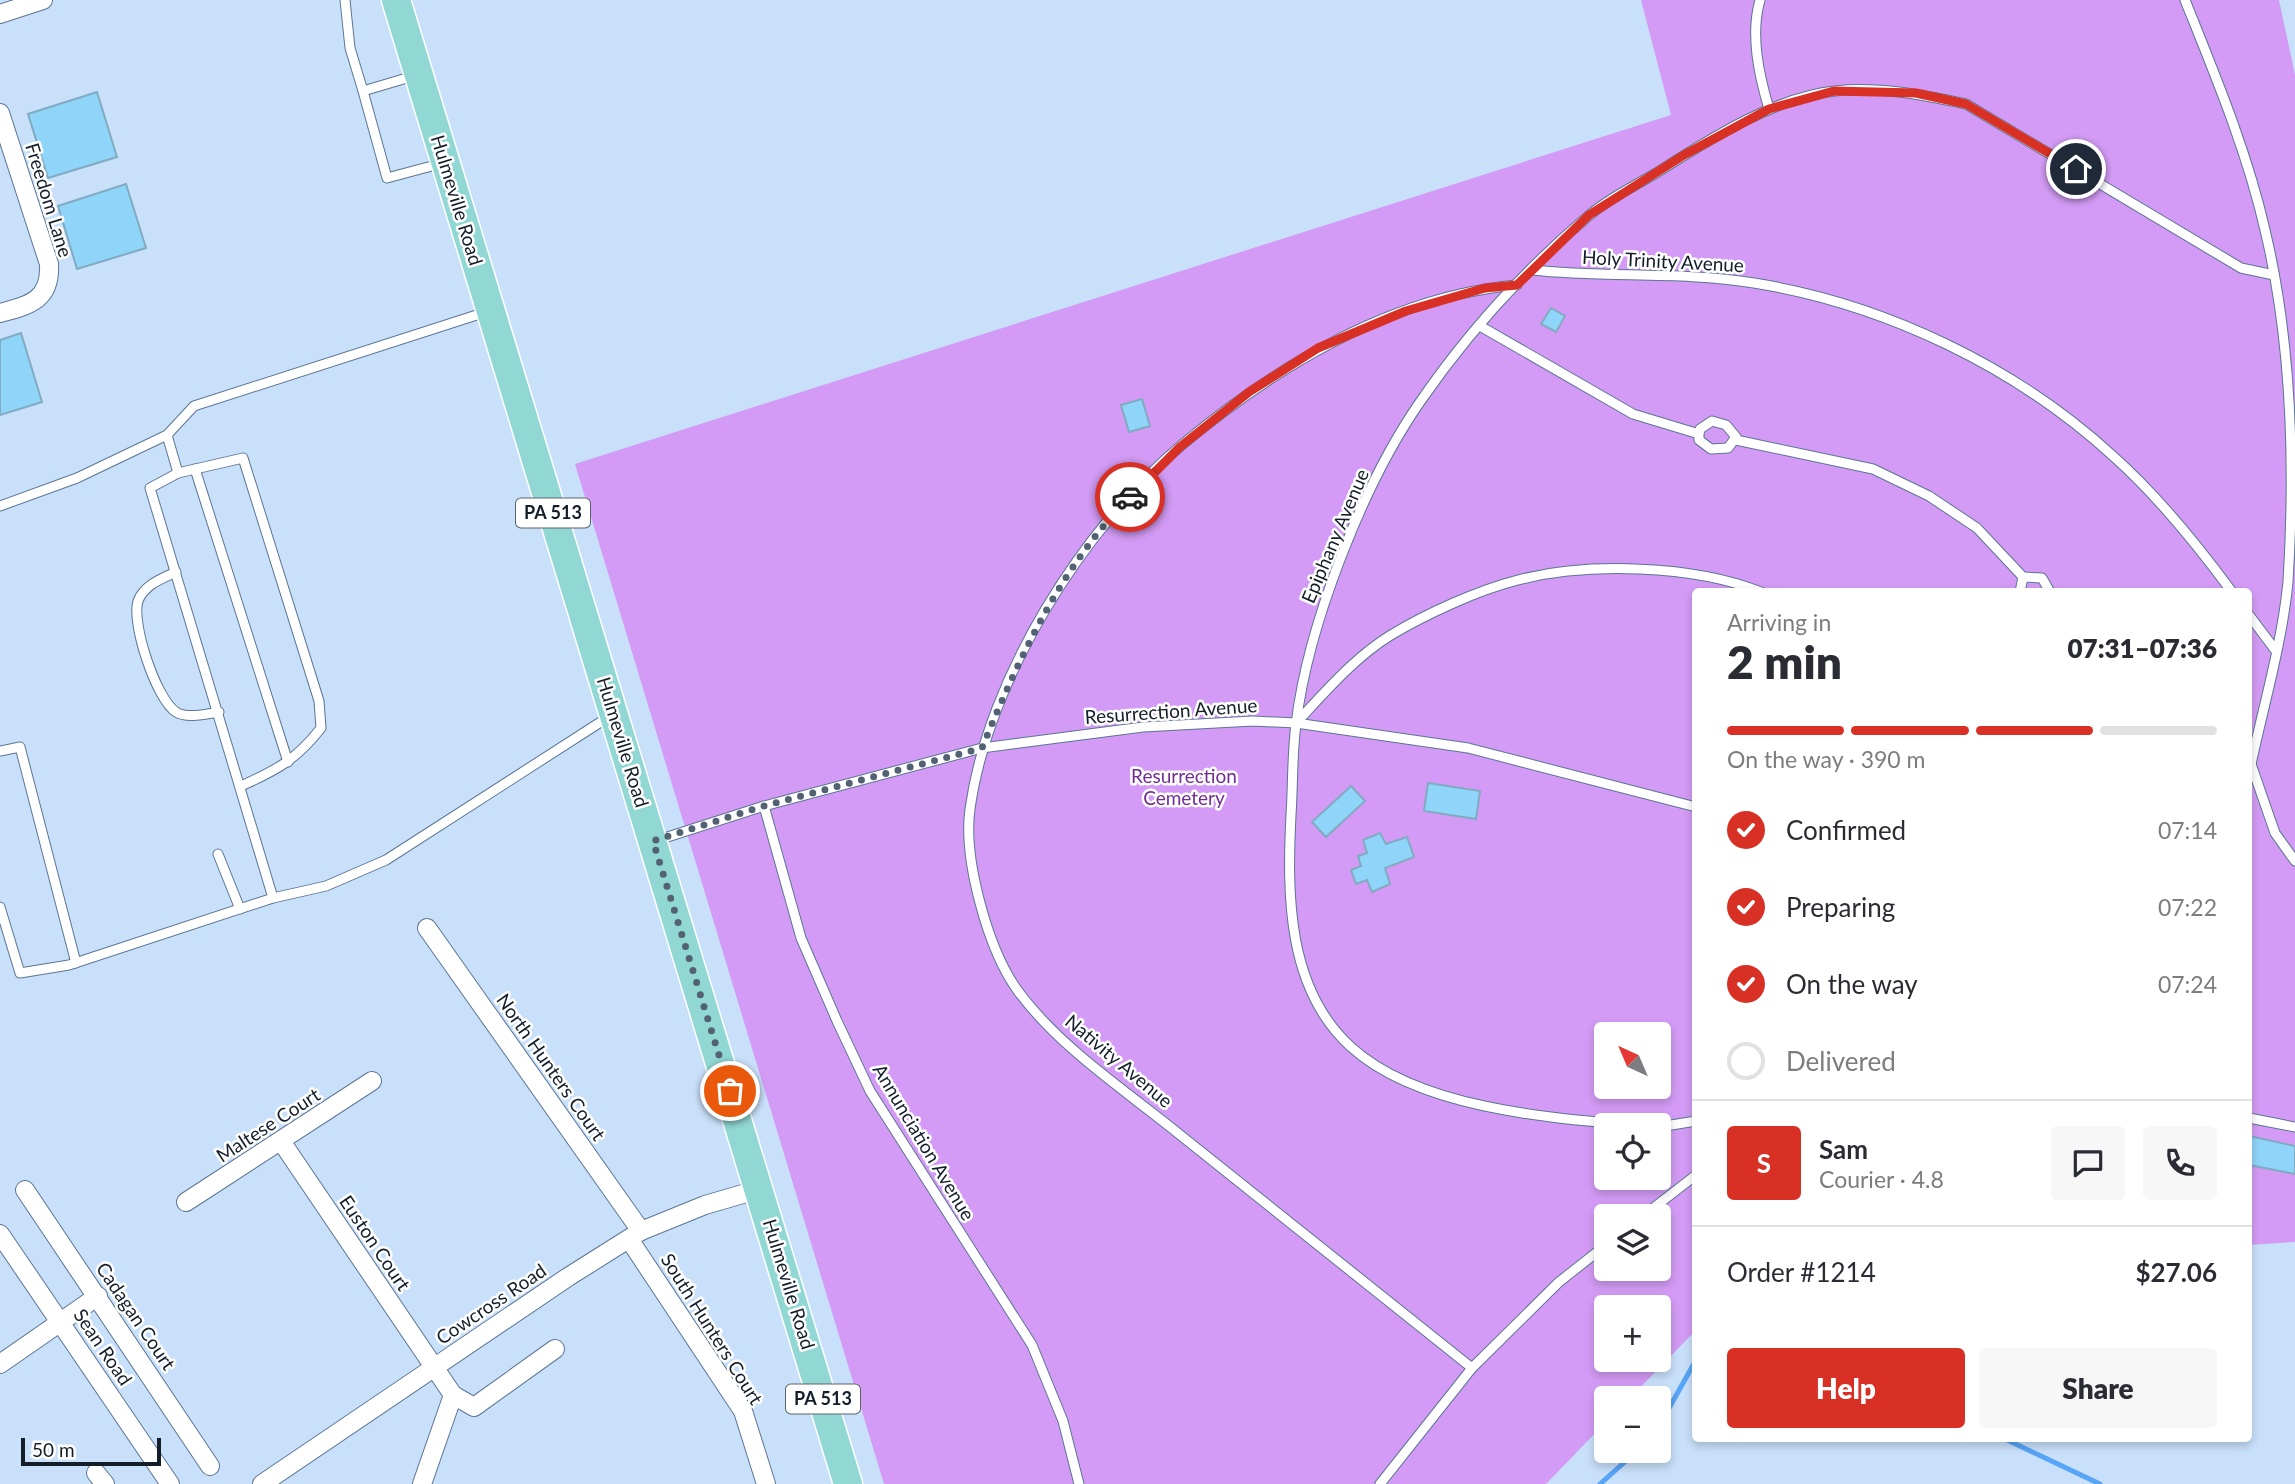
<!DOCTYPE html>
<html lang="en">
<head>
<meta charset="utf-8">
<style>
  :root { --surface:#fff; --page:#f7f7f7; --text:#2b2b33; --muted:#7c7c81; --line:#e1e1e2; --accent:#d93025 }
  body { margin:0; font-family:Lato,sans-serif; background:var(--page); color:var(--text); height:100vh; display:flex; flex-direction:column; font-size:26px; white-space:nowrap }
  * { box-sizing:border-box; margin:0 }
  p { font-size:23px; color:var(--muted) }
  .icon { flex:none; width:38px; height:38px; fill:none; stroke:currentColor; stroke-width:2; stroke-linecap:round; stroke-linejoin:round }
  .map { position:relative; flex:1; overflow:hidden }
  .panel { position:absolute; left:1692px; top:588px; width:560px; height:854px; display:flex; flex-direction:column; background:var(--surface); border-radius:7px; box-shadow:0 4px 10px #0003 }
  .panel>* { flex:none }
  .needle { width:46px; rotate:316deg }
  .tools { position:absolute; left:1594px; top:1022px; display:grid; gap:14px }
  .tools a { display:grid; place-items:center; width:77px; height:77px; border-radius:7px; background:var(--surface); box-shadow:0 4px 10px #0003; font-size:35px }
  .scale { position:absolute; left:21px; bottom:18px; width:140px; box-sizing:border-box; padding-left:7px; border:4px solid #141e2a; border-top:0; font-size:19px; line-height:24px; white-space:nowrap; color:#141e2a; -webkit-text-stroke:5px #fff; paint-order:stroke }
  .pin { position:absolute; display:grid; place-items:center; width:60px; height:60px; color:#fff; margin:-30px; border:4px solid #fff; border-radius:50%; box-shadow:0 2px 7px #0007 }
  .courier { position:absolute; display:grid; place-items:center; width:70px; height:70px; margin:-35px; border:5px solid #d93025; border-radius:50%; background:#fff; color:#222; box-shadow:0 2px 9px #0007 }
  .overview em { font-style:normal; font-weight:800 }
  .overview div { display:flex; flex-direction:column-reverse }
  .overview { display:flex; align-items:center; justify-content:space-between; height:119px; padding:0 35px }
  h1 { font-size:46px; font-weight:800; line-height:52px }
  .bar { display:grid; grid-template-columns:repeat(4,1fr); gap:10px 7px; align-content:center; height:84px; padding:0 35px }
  .bar i { height:9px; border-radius:5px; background:var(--line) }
  .bar .active { background:var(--accent) }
  .bar p { grid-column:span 4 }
  .line { display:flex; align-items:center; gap:18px; padding:0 35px; border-top:2px solid var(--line) }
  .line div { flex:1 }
  .round { display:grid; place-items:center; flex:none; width:74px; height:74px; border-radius:7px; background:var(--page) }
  ol { padding:0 35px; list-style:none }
  li { display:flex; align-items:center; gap:21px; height:77px }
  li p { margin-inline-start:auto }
  li .icon { padding:7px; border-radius:50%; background:var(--accent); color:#fff; stroke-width:4 }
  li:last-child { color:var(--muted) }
  li i { width:38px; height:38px; border:4px solid var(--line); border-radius:50% }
  .primary-button { display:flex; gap:14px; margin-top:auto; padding:14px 35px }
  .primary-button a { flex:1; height:80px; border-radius:7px; background:var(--accent); color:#fff; font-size:28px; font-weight:800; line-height:80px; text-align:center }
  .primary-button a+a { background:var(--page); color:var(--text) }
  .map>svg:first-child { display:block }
  .green { fill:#d39bf5; fill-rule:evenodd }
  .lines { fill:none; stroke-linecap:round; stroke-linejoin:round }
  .stream { stroke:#58a4f7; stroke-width:5 }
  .building { fill:#8fd4f9; stroke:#81abc1; stroke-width:2 }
  .service-casing { stroke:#5b7593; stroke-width:11 }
  .minor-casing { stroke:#5b7593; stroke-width:20 }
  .primary-casing { stroke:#fff; stroke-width:31 }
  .service { stroke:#fff; stroke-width:9 }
  .minor { stroke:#fff; stroke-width:18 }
  .primary { stroke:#91d7d4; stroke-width:28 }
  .done { stroke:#536273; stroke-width:7; stroke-dasharray:0 12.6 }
  .route { stroke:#d93025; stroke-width:9 }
  .labels { text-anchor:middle; stroke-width:5; stroke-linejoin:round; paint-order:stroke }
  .shield { fill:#fff; stroke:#5a626a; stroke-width:2 }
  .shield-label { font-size:18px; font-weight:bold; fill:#141e2a }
  .street-label { font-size:19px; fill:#141e2a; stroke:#fff }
  .park-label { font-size:19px; fill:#732b97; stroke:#fff }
</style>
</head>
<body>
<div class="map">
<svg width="2295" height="1484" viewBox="0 0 2295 1484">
  <rect width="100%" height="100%" fill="#c9e0fb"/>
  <!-- green -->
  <path class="green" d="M1641,0H2279L2295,75V1242L2249,1245V592H1696V1330L1630,1398H1606V1422L1546,1484H884L575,464L1671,115ZM1606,1034H1659V1087H1606ZM1606,1125H1659V1178H1606ZM1606,1216H1659V1269H1606ZM1606,1307H1659V1360H1606Z"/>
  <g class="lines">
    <!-- stream -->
    <g class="stream">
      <path d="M1659,1426L1696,1360"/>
      <path d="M2003,1438L2100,1484"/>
      <path d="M1600,1484L1637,1451"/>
    </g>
  </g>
  <!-- building -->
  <g class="building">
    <path d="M97,92L117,157L48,178L28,114Z"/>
    <path d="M126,184L146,248L77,269L58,206Z"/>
    <path d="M1551,308L1565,316L1556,332L1541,324Z"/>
    <path d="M21,333L42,402L0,415V340Z"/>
    <path d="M1142,399L1150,426L1129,432L1121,405Z"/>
    <path d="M1428,783L1480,791L1476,819L1424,811Z"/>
    <path d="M1351,786L1365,801L1326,837L1312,822Z"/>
    <path d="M1380,833L1386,844L1407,837L1414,857L1385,868L1390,884L1372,892L1367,880L1356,884L1351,870L1361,866L1358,856L1367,853L1363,840Z"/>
    <path d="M2249,1136L2295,1146V1174L2249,1165Z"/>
  </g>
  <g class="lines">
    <defs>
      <g id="service">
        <path d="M345,0L350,48L363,91"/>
        <path d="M1760,0C1750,35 1759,75 1769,109"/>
        <path d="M2185,0C2215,75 2247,151 2265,230C2292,343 2295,467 2288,582C2282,643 2264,704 2251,764"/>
        <path d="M417,75L363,91L387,178L443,163"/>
        <path d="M1532,270C1606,278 1681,271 1754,283C1885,304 2016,367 2113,456C2158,496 2196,543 2232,592"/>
        <path d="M1480,326L1633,414L1699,434V440L1711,449L1728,448L1736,437L1726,425L1712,421L1700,429L1699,434"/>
        <path d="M1736,440L1873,469L1929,496L1977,528L2023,577"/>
        <path d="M195,469L288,762"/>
        <path d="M178,473L243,458L319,701L321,728C297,759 277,770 241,786"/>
        <path d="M0,506L77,478L167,435L194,406L486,312"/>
        <path d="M176,572C161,579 144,585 138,601C131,623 156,699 176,712C187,719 206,714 219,712"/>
        <path d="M2023,577L2042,578L2050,592"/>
        <path d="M2020,592L2023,577"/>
        <path d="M2249,615L2276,651"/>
        <path d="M1297,722C1325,692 1355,657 1391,635C1426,614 1478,590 1518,580C1587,562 1694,565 1761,592"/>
        <path d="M0,751L20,747L76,963"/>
        <path d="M2251,764L2275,833L2295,861"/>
        <path d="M764,806L801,938L837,1021L870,1091L1032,1345L1063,1421L1079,1484"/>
        <path d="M655,841L764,806L982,748L1143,727L1253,721L1296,723L1468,748L1696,807"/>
        <path d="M218,854L240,909"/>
        <path d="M273,898L326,886L386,860L610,716"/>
        <path d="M0,907L20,973L69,965L273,898L150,488L178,473L167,435"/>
        <path d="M2249,1118L2295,1127"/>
        <path d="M1634,1125C1548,1118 1418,1108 1351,1047C1287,989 1287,895 1291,815C1293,785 1292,754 1296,724C1308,625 1363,484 1420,402C1466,335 1524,271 1586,218C1606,200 1633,187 1656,173C1707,141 1774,97 1835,91C1878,86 1924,95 1966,104L2241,268L2274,275"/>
        <path d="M1659,1127L1696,1121"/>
        <path d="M1643,1216L1696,1175"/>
        <path d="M1472,1368C1375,1290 1277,1212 1179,1134C1125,1090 1060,1048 1018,991C988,950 963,859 970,809C988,679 1083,527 1183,444C1278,365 1392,296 1517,285"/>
        <path d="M1380,1484L1472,1368L1559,1282L1606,1245"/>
      </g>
      <g id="minor">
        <path d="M0,14L43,0"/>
        <path d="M0,113L49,264C51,300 30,305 0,313"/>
        <path d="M427,928L641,1231"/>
        <path d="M281,1141L453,1395L422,1484"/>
        <path d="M25,1190L210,1466"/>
        <path d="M186,1202L372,1081"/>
        <path d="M0,1234L170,1484"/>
        <path d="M629,1239L743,1411L766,1484"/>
        <path d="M0,1364L98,1296"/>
        <path d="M453,1395L474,1407L555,1349"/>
        <path d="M96,1473L105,1484"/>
        <path d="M262,1484L568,1277L641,1231L705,1205L760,1189"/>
      </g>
      <path id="primary" d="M396,0L848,1484"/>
    </defs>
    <!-- service casing -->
    <use href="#service" class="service-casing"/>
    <!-- minor casing -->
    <use href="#minor" class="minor-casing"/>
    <!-- primary casing -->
    <use href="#primary" class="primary-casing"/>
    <!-- service -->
    <use href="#service" class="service"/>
    <!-- minor -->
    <use href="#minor" class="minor"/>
    <!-- primary -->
    <use href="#primary" class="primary"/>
  </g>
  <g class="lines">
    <!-- done -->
    <path class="done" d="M730,1091L653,841L764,806L982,748C1019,658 1061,566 1130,497"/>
    <!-- route -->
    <path class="route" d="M1130,497L1180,447L1249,392L1318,348L1406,311L1485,288L1517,285L1589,215L1684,155L1769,109L1834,91L1916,93L1966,104L2076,169"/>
  </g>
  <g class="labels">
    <!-- shield labels -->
    <g class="shield">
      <rect x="516" y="498.5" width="74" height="29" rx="5"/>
      <rect x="786" y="1384.5" width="74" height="29" rx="5"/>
    </g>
    <g class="shield-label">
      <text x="553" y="519">PA 513</text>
      <text x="823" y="1405">PA 513</text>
    </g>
    <!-- street labels -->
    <g class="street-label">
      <text transform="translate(49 200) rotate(73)" y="7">Freedom Lane</text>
      <text transform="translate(457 200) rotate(73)" y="7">Hulmeville Road</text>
      <text transform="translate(1663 261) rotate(3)" y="7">Holy Trinity Avenue</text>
      <text transform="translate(1335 536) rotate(-67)" y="7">Epiphany Avenue</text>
      <text transform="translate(1171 711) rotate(-4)" y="7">Resurrection Avenue</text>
      <text transform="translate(623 742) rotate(73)" y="7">Hulmeville Road</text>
      <text transform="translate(1119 1061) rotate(40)" y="7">Nativity Avenue</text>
      <text transform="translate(551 1067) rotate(55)" y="7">North Hunters Court</text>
      <text transform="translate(268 1125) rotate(-33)" y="7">Maltese Court</text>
      <text transform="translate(924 1142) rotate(59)" y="7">Annunciation Avenue</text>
      <text transform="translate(375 1243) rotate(56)" y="7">Euston Court</text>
      <text transform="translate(789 1284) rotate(73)" y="7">Hulmeville Road</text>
      <text transform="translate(491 1304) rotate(-34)" y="7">Cowcross Road</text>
      <text transform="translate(136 1316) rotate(56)" y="7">Cadagan Court</text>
      <text transform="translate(712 1329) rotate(58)" y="7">South Hunters Court</text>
      <text transform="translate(103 1347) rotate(56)" y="7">Sean Road</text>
    </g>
    <!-- park labels -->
    <g class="park-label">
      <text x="1184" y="783">Resurrection<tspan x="1184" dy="22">Cemetery</tspan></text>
    </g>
  </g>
</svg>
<div class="tools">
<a><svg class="needle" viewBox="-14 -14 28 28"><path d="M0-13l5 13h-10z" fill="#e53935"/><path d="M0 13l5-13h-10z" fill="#7c7c81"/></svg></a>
<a><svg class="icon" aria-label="locate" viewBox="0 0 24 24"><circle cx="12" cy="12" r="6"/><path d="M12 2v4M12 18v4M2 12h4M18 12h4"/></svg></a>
<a><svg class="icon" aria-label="layers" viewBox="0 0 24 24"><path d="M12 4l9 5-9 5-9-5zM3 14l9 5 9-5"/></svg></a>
<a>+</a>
<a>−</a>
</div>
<div class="scale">50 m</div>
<div class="pin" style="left:730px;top:1091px;background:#ea580c"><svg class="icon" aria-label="bag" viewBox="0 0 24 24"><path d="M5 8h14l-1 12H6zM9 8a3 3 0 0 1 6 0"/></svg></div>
<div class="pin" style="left:2076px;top:169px;background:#1f2937"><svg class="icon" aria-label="home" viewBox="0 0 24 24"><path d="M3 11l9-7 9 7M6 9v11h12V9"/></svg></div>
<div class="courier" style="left:1130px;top:497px"><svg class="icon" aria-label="car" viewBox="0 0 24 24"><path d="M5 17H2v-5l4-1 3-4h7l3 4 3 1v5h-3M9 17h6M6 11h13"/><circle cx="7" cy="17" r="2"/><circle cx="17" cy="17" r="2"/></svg></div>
<section class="panel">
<div class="overview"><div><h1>2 min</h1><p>Arriving in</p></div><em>07:31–07:36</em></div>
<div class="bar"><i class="active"></i><i class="active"></i><i class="active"></i><i></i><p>On the way · 390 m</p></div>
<ol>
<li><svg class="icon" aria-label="check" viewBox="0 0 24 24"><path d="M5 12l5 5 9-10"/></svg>Confirmed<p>07:14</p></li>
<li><svg class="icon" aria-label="check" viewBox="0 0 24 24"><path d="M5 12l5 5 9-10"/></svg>Preparing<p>07:22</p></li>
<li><svg class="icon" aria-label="check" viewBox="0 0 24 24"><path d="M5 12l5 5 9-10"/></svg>On the way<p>07:24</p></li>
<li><i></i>Delivered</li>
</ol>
<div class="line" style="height:126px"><b class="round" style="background:var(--accent);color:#fff">S</b><div><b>Sam</b><p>Courier · 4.8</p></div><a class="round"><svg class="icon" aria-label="chat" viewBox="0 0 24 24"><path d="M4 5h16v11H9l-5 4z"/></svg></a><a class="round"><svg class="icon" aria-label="phone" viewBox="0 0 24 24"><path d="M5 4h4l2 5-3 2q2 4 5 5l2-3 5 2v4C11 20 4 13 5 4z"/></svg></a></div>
<div class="line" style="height:91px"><div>Order #1214</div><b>$27.06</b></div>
<div class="primary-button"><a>Help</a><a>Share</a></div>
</section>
</div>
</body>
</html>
